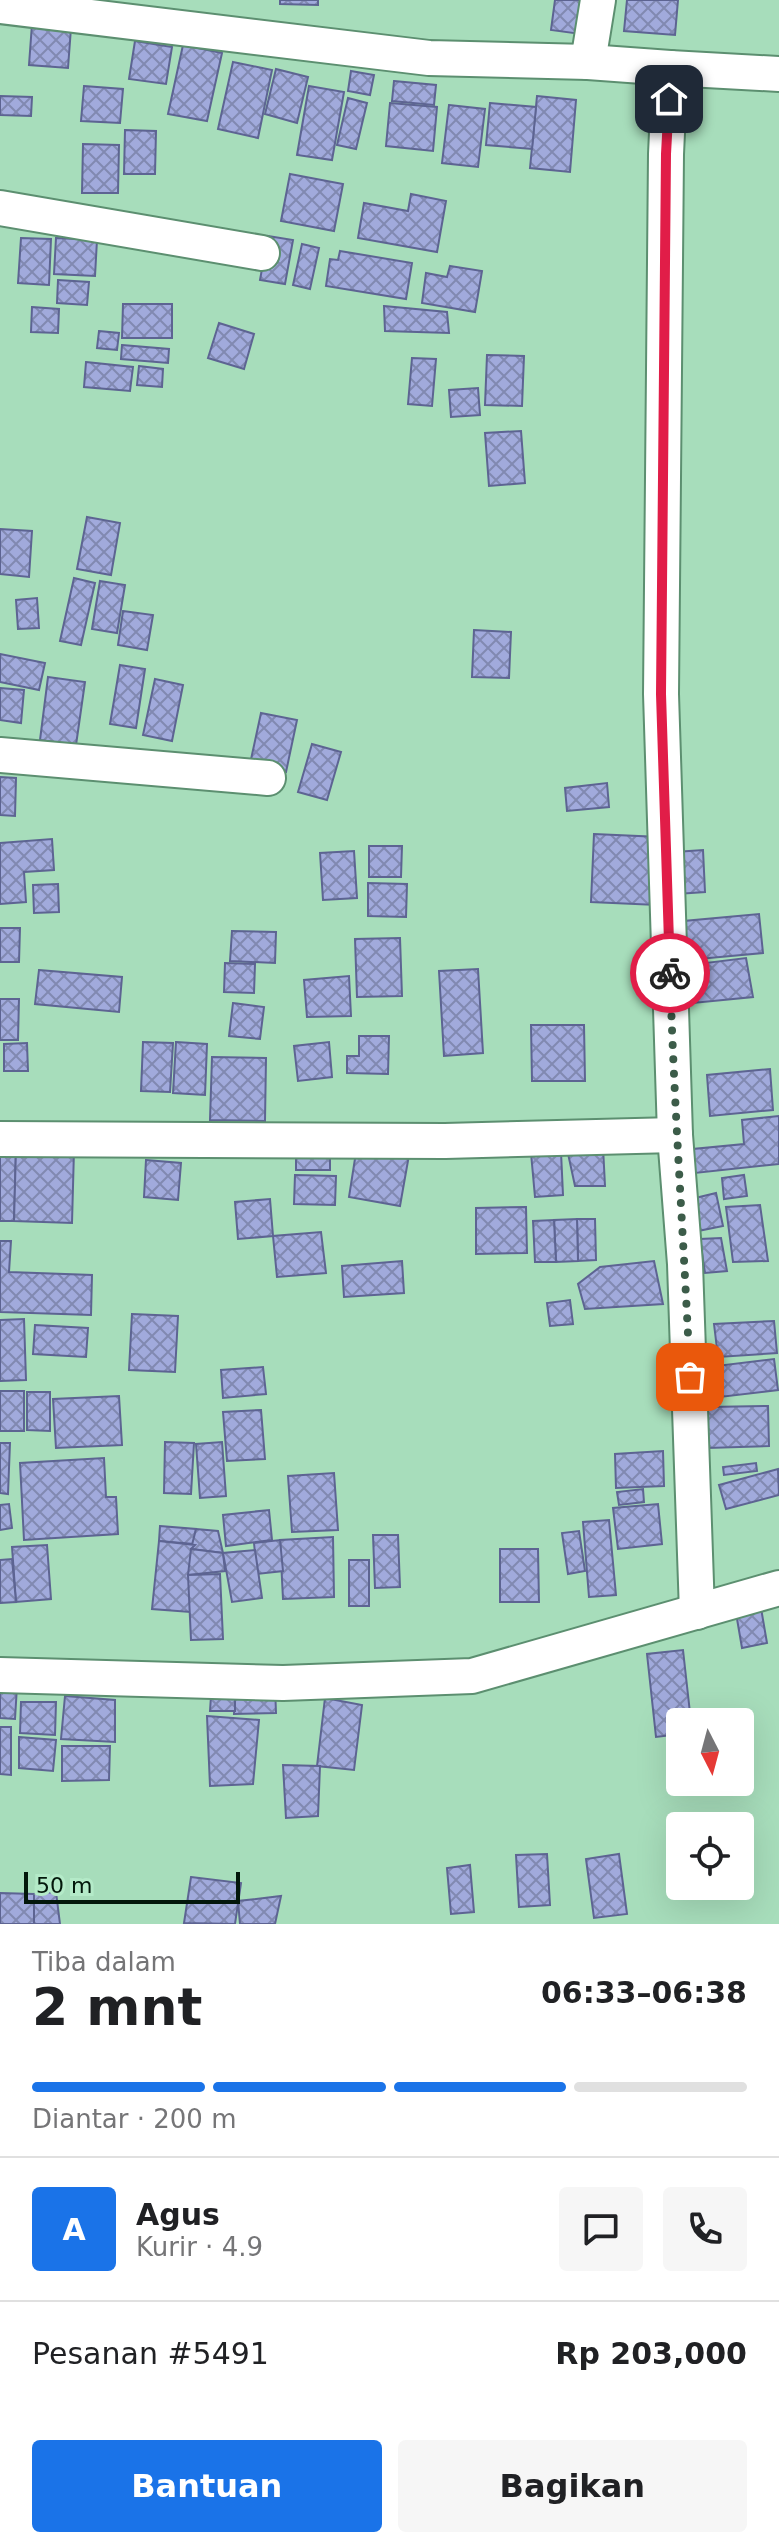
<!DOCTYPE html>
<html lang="id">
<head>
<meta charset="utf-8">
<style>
  :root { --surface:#fff; --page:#f6f6f6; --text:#202124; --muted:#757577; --line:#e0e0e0; --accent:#1a73e8 }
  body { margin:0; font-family:"DejaVu Sans",sans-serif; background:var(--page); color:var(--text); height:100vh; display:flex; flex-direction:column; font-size:30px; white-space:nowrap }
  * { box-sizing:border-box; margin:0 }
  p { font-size:26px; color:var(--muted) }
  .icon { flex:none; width:44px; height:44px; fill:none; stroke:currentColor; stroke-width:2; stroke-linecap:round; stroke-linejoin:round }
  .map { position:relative; height:1924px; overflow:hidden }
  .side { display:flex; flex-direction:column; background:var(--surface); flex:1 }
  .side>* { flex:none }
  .needle { width:52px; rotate:174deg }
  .tools { position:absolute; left:666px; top:1708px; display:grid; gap:16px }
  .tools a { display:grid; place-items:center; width:88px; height:88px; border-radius:8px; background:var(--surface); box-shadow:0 8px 32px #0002; font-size:40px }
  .scale { position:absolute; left:24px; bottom:20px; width:216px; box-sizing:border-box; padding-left:8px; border:4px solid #03170b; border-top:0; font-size:22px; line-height:28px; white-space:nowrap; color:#03170b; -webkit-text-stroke:6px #b4eac8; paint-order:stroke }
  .pin { position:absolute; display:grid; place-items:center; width:68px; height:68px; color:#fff; margin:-34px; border-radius:16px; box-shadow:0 4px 12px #0006 }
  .courier { position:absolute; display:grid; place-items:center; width:80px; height:80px; margin:-40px; border:6px solid #e11d48; border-radius:50%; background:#fff; color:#222; box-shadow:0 2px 10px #0007 }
  .headline em { font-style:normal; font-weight:600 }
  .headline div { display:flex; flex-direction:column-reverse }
  .headline { display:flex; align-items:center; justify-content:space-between; height:136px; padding:0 32px }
  h1 { font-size:52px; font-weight:600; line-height:60px }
  .bar { display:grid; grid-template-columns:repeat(4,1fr); gap:12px 8px; align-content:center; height:96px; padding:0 32px }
  .bar i { height:10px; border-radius:6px; background:var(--line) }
  .bar .current { background:var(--accent) }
  .bar p { grid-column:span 4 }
  .line { display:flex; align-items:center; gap:20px; padding:0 32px; border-top:2px solid var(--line) }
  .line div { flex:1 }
  .round { display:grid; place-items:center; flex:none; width:84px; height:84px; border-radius:8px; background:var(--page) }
  .button { display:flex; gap:16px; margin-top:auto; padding:16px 32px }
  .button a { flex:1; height:92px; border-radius:8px; background:var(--accent); color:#fff; font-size:32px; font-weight:600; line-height:92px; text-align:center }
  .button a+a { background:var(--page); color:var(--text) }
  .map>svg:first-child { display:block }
  .building { fill:url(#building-cross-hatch); stroke:#5d6492; stroke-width:2 }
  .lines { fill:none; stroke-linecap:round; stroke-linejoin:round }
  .minor-casing { stroke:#5c8f70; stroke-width:38 }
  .minor { stroke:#fff; stroke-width:34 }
  .done { stroke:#3c5c49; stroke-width:8; stroke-dasharray:0 14.4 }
  .route { stroke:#e11d48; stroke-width:10 }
</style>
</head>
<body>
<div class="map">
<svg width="779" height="1924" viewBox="0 0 779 1924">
  <defs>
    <pattern id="building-cross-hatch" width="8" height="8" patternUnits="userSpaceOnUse" patternTransform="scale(2)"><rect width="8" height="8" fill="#a1aadc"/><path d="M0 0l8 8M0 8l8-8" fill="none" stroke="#8189b1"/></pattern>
  </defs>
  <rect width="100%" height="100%" fill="#a7ddbb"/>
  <!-- building -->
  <g class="building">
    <path d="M280,0H318V5L280,4Z"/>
    <path d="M555,0H593L588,35L551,30Z"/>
    <path d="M627,0H678L675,35L624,31Z"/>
    <path d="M32,24L71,28L68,68L29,65Z"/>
    <path d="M135,41L172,47L166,84L129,79Z"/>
    <path d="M183,45L222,53L207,121L168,114Z"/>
    <path d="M233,62L272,70L258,138L218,129Z"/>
    <path d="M276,69L308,77L297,123L265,114Z"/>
    <path d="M351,71L374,75L370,95L348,91Z"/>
    <path d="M394,81L436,85L434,105L392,101Z"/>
    <path d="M84,86L123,89L120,123L81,121Z"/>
    <path d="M309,86L344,92L332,160L297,155Z"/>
    <path d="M0,96L32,97L31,116L0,115Z"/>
    <path d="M537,96L576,100L570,172L530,168Z"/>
    <path d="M348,98L367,103L356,149L337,145Z"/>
    <path d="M390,103L437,107L433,151L386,146Z"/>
    <path d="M490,103L536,107L532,149L486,145Z"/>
    <path d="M449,105L485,109L478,167L442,163Z"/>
    <path d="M125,130L156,131L155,174H124Z"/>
    <path d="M83,144L119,145L118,193H82Z"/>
    <path d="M290,174L343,184L334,231L281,221Z"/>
    <path d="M411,194L446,201L437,252L358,238L364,203L408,211Z"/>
    <path d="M268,236L293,240L285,284L260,280Z"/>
    <path d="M21,238L51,239L49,285L18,283Z"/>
    <path d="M56,238L97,240L95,276L54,274Z"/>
    <path d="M302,244L319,248L310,289L293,285Z"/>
    <path d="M340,251L412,263L406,299L326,286L330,259L338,260Z"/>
    <path d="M450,266L482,271L475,312L422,303L426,273L447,277Z"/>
    <path d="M58,280L89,282L87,305L57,303Z"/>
    <path d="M123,304H172V338H122Z"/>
    <path d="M384,306L447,312L449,333L385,331Z"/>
    <path d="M32,307L59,309L58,333L31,332Z"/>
    <path d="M219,323L254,334L244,369L208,358Z"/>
    <path d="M99,331L119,333L117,350L97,348Z"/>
    <path d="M122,345L169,349L168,363L121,359Z"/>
    <path d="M487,355L524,356L522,406L485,405Z"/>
    <path d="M412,358L436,359L432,406L408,404Z"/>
    <path d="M86,362L133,367L130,391L84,387Z"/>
    <path d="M139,366L163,369L162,387L137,385Z"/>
    <path d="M478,388L480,415L451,417L449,390Z"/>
    <path d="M521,431L525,483L489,486L485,433Z"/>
    <path d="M87,517L120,523L111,575L77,569Z"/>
    <path d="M0,529L32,531L29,577L0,574Z"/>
    <path d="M74,578L95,583L81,645L60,641Z"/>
    <path d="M100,581L125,585L117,633L92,629Z"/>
    <path d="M37,598L39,628L18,629L16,600Z"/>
    <path d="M123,611L153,615L147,650L118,645Z"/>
    <path d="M474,630L511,632L509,678L472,677Z"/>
    <path d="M0,654L45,663L39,690L0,682Z"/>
    <path d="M120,665L145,669L136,728L110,724Z"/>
    <path d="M48,677L85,682L76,745L40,740Z"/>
    <path d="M155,679L183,685L172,741L143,735Z"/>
    <path d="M0,688L24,690L21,723L0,720Z"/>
    <path d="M261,713L297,720L286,772L250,764Z"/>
    <path d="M312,744L341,752L327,800L298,792Z"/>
    <path d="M0,777L16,778L15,816L0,815Z"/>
    <path d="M607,783L609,807L567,811L565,788Z"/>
    <path d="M594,834L660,837L657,905L591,902Z"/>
    <path d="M52,839L54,870L24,872L26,902L0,904V843Z"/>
    <path d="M369,846H402L401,877H369Z"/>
    <path d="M703,850L705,892L677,894L675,852Z"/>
    <path d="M354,851L357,898L323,900L320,853Z"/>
    <path d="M368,883L407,884L406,917L368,916Z"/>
    <path d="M58,884L59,912L34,913L33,885Z"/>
    <path d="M759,914L763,953L688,960L684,921Z"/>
    <path d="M0,928H20L19,962H0Z"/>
    <path d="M232,931L276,932L275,963L230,961Z"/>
    <path d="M400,938L402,996L357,997L355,939Z"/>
    <path d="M746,958L753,997L693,1003L689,965Z"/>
    <path d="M225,963L255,964L254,993L224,992Z"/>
    <path d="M478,969L483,1053L444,1056L439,971Z"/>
    <path d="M39,970L122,977L119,1012L35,1004Z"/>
    <path d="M349,976L351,1016L307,1017L304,980Z"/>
    <path d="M0,999H19L18,1040H0Z"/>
    <path d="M233,1003L264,1007L260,1039L229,1036Z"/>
    <path d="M531,1025H584L585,1081H532Z"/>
    <path d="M359,1036H389L388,1074L347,1073V1056H359Z"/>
    <path d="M143,1042L173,1043L170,1092L141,1091Z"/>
    <path d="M176,1042L207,1044L205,1095L173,1093Z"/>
    <path d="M329,1042L332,1077L298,1081L294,1046Z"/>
    <path d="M27,1043L28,1071H4V1044Z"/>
    <path d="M212,1057L266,1058L265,1121L210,1120Z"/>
    <path d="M770,1069L773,1110L710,1116L707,1075Z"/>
    <path d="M779,1116V1164L695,1173L693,1149L744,1144L742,1120Z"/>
    <path d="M357,1146L409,1155L400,1206L349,1197Z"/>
    <path d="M603,1147L605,1186H575L567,1149Z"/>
    <path d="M0,1148L16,1149L14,1221H0Z"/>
    <path d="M16,1149L74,1150L72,1223L14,1221Z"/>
    <path d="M561,1152L563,1195L535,1197L531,1153Z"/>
    <path d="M296,1153L330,1154V1170H296Z"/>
    <path d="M146,1160L181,1163L178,1200L144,1197Z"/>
    <path d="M295,1175L336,1176L335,1205L294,1204Z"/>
    <path d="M744,1175L747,1196L724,1199L722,1178Z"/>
    <path d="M716,1193L723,1226L698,1231L691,1199Z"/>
    <path d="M270,1199L273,1236L238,1239L235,1202Z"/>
    <path d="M760,1205L768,1261L733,1262L726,1207Z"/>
    <path d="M526,1207L527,1253L476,1254V1208Z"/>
    <path d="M577,1219H595L596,1260L578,1261Z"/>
    <path d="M577,1219L578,1261L556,1262L554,1220Z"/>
    <path d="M554,1220L556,1262H535L533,1221Z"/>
    <path d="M321,1232L326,1273L277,1277L273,1236Z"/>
    <path d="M721,1238L727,1271L705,1273L700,1239Z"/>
    <path d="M0,1241H11L9,1272L92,1275L91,1315L0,1312Z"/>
    <path d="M402,1261L404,1293L344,1297L342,1266Z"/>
    <path d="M654,1261L663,1304L585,1309L578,1284L600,1267Z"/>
    <path d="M570,1300L573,1324L550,1326L547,1303Z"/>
    <path d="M132,1314L178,1316L175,1372L129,1370Z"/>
    <path d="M24,1319L26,1380L0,1381V1320Z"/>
    <path d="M774,1321L777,1353L718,1357L714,1324Z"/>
    <path d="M35,1325L88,1328L86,1357L33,1354Z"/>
    <path d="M774,1359L778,1390L720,1397L716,1366Z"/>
    <path d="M263,1367L266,1394L223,1398L221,1370Z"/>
    <rect x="0" y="1391" width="24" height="40"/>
    <path d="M27,1392H50V1431L27,1430Z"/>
    <path d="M119,1396L122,1445L56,1448L53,1399Z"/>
    <path d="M768,1406L769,1446L708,1448V1407Z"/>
    <path d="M261,1410L265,1459L227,1461L223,1412Z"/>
    <path d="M165,1442L194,1443L191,1494L164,1493Z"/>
    <path d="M222,1442L226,1496L200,1498L196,1444Z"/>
    <path d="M0,1443H10L8,1494L0,1493Z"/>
    <path d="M663,1451L664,1486L616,1488L615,1454Z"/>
    <path d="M104,1458L106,1497H116L118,1534L24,1540L20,1463Z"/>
    <path d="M756,1463L757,1471L724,1475L723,1467Z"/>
    <path d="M778,1469L779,1495L726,1509L719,1485Z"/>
    <path d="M334,1473L338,1530L292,1532L288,1476Z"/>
    <path d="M643,1489L644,1502L619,1505L617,1492Z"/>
    <path d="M9,1504L12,1528L0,1530V1505Z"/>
    <path d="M658,1504L662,1544L618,1549L613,1508Z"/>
    <path d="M269,1510L272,1540L226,1546L223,1515Z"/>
    <path d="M609,1520L616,1595L589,1597L583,1522Z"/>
    <path d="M160,1526L196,1529L194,1544L159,1541Z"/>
    <path d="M196,1529L218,1531L223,1553L191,1549Z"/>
    <path d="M579,1531L585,1571L568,1574L562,1533Z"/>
    <path d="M373,1535H398L400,1587L375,1588Z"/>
    <path d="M333,1537L334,1597L283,1599L280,1540Z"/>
    <path d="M280,1540L283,1571L257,1574L254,1543Z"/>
    <path d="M159,1541L195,1545L191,1549L190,1612L152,1609Z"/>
    <path d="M47,1545L51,1599L16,1602L12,1547Z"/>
    <path d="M191,1549L223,1553L225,1571L188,1575Z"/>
    <path d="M500,1549H538L539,1602H500Z"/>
    <path d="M255,1550L262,1598L232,1602L223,1553Z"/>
    <path d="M12,1559L16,1602L0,1603V1560Z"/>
    <rect x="349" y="1560" width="20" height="46"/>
    <path d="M220,1574L223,1639L191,1640L188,1575Z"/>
    <path d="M761,1608L767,1643L742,1648L736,1613Z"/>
    <path d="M683,1650L691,1722H680V1734L656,1737L647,1654Z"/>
    <path d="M0,1685L17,1686L15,1719L0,1718Z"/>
    <path d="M275,1686L276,1713L234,1714L235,1697Z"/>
    <path d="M65,1696L115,1700V1742L61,1739Z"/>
    <path d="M211,1696L235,1697V1711H210Z"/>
    <path d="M325,1698L362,1705L354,1770L317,1766Z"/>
    <path d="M21,1702H56L55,1735L20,1733Z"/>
    <path d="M207,1716L259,1720L253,1784L210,1786Z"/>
    <path d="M0,1727H11V1775L0,1774Z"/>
    <path d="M19,1737L56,1740L53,1771L19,1768Z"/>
    <path d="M62,1746H110L109,1780L62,1781Z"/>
    <path d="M283,1765L320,1766L318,1816L286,1818Z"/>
    <path d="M547,1854L550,1905L519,1907L516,1855Z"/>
    <path d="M619,1854L627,1914L594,1918L586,1859Z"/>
    <path d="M470,1865L474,1912L451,1914L447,1868Z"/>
    <path d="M191,1877L241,1883L235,1924L184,1923Z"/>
    <path d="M56,1892L60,1924H34V1894Z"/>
    <path d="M0,1893L34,1894V1924H0Z"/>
    <path d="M281,1896L275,1924H240L238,1901Z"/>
  </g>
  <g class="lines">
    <defs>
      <g id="minor">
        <path d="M0,6L429,58L588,62L598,0"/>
        <path d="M588,62L670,68L666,154L661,694L675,1135L685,1264L697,1612"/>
        <path d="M670,68L779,74"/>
        <path d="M0,208L262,253"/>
        <path d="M0,755L268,778"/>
        <path d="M0,1139L445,1141L675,1135"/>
        <path d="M0,1675L283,1683L472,1676L779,1588"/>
      </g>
    </defs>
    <!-- minor casing -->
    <use href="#minor" class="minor-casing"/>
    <!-- minor -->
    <use href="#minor" class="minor"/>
  </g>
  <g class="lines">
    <!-- done -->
    <path class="done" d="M670,973C674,1107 684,1242 690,1377"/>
    <!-- route -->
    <path class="route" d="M669,99L666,154L661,694L670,973"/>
  </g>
</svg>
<div class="tools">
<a><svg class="needle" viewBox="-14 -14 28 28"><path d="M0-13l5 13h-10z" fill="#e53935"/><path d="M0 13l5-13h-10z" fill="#757577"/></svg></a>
<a><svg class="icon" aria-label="locate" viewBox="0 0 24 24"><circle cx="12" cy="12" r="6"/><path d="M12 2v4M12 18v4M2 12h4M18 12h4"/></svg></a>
</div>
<div class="scale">50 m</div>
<div class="pin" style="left:690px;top:1377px;background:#ea580c"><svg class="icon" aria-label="bag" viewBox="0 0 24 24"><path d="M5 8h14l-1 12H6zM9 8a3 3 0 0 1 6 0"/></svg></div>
<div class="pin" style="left:669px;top:99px;background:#1f2937"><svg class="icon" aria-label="home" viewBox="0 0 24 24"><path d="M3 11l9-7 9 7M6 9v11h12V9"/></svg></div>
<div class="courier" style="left:670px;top:973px"><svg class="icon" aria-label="bike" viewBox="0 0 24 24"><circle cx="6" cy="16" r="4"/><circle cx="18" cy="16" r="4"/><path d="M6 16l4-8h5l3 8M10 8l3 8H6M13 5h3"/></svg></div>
</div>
<section class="side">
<div class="headline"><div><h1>2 mnt</h1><p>Tiba dalam</p></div><em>06:33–06:38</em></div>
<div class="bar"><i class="current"></i><i class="current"></i><i class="current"></i><i></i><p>Diantar · 200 m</p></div>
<div class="line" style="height:144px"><b class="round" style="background:var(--accent);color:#fff">A</b><div><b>Agus</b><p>Kurir · 4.9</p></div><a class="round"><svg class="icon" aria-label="chat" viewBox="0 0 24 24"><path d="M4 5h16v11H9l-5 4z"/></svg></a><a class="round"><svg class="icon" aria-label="phone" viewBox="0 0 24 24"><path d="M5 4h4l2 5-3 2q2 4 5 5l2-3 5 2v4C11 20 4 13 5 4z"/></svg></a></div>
<div class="line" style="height:104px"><div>Pesanan #5491</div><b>Rp 203,000</b></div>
<div class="button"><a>Bantuan</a><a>Bagikan</a></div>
</section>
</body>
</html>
